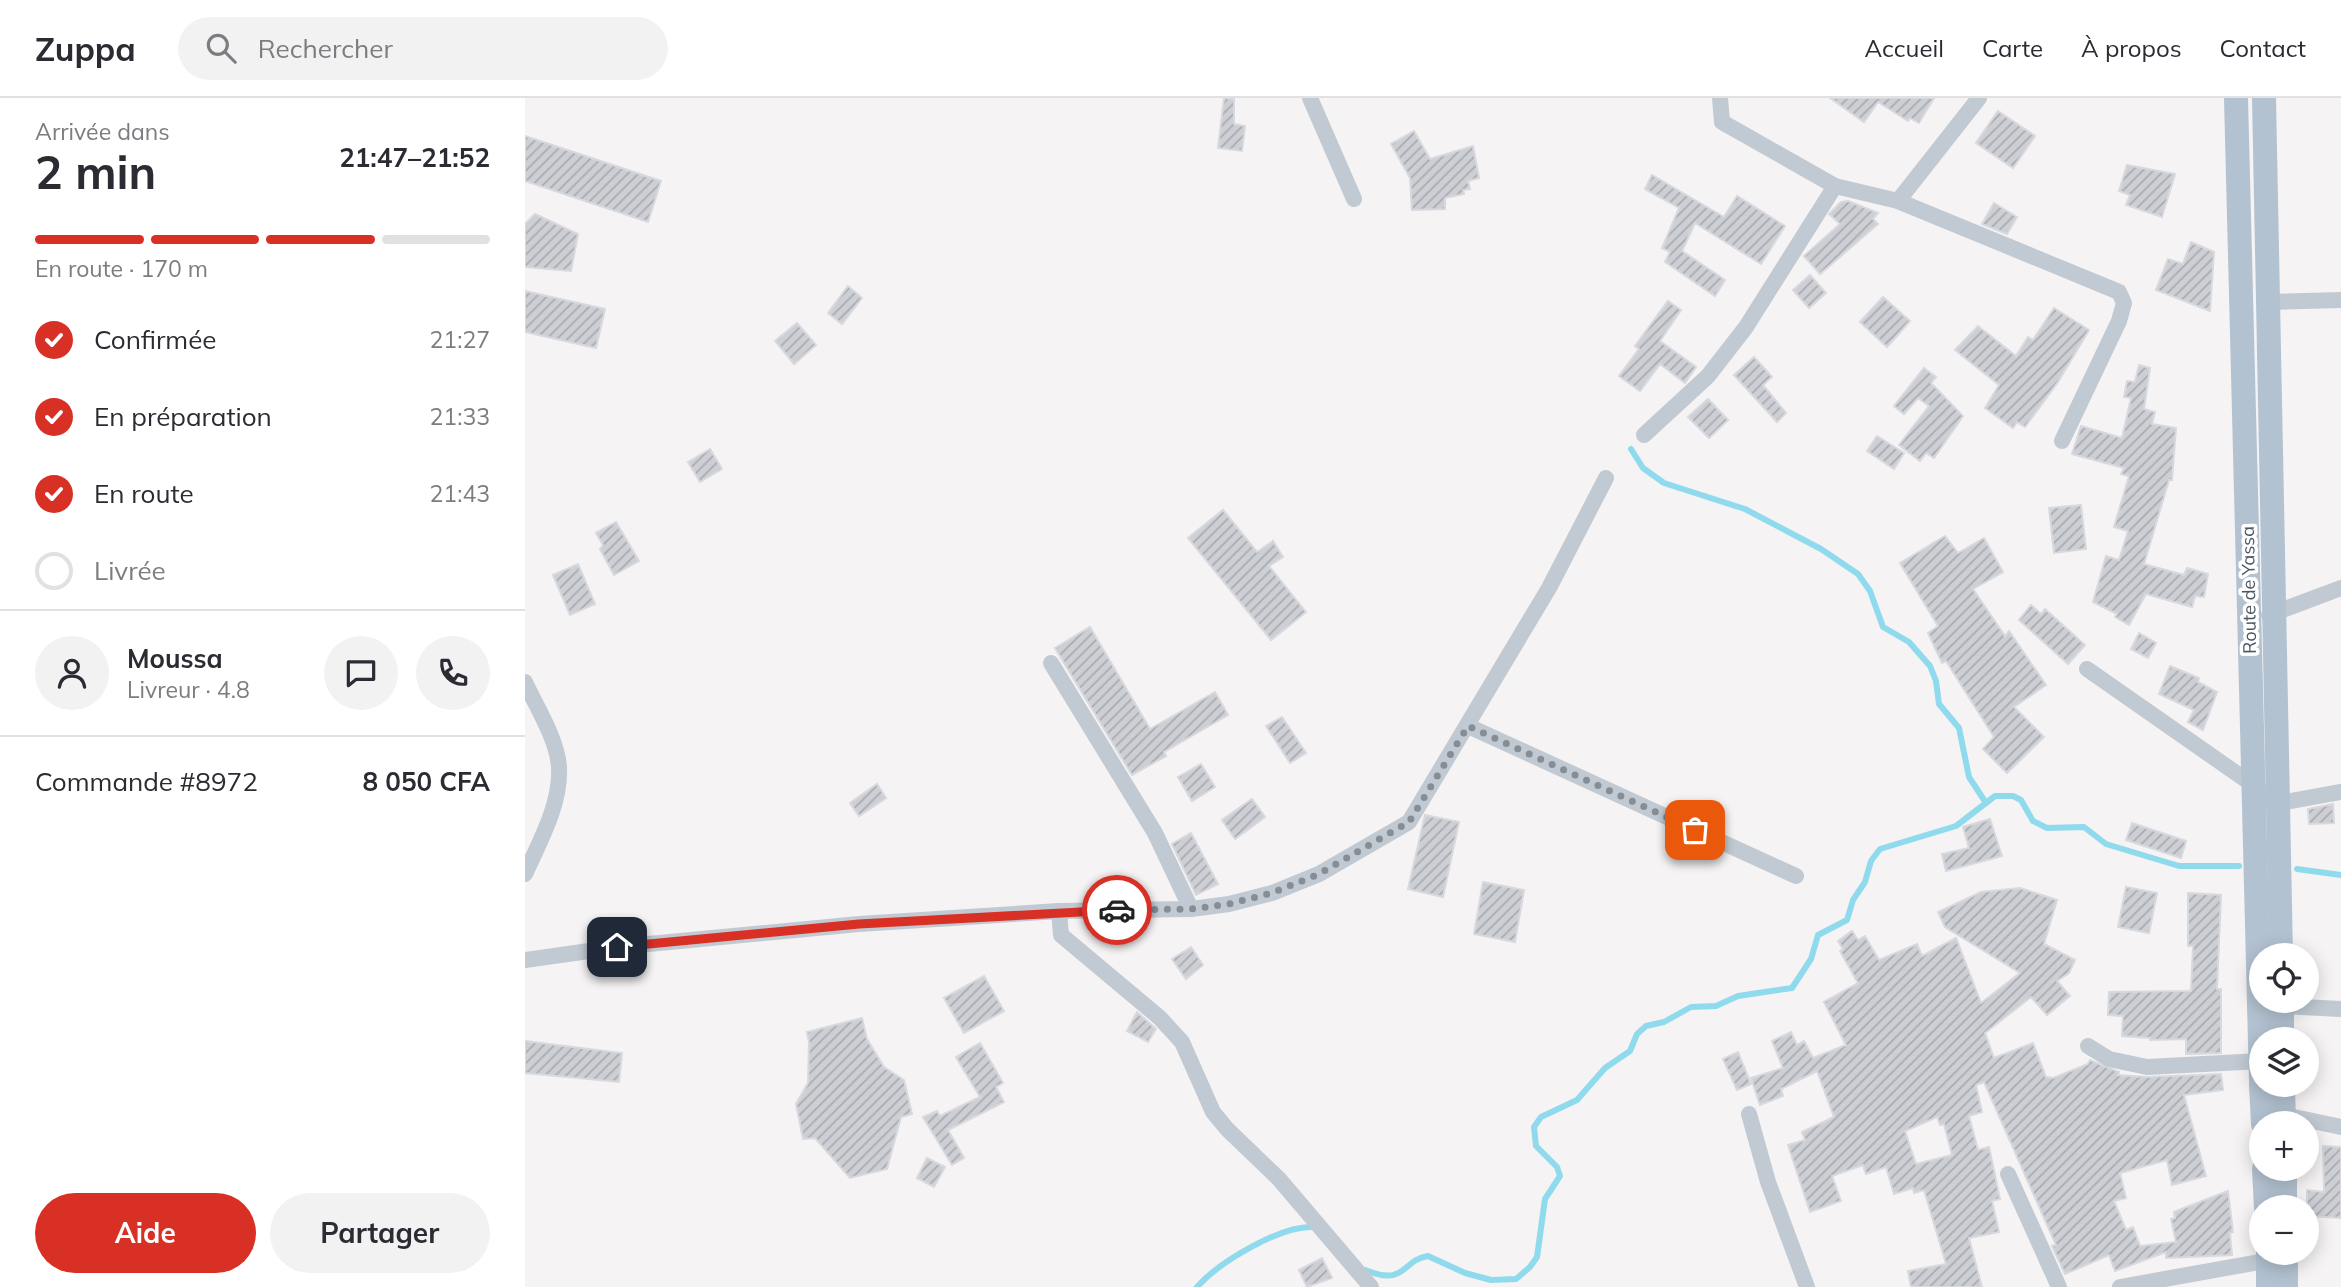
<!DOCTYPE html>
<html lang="fr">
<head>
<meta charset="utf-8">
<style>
  :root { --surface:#fff; --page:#f2f2f3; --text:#2b2b33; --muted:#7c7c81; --line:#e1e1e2; --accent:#d93025 }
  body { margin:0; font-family:Mulish,sans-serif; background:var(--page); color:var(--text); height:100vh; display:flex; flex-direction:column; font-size:26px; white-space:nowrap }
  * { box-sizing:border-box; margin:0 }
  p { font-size:23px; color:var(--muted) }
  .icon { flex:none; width:38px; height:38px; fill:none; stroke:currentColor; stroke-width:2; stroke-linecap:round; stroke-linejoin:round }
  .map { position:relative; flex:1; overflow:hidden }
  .side { display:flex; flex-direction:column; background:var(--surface); width:525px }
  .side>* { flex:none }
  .tools { position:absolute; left:1724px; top:845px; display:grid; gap:14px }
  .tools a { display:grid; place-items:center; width:70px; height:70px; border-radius:50%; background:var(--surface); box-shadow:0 4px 18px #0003; font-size:35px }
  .pin { position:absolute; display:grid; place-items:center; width:60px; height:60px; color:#fff; margin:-30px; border-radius:14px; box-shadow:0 4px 10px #0006 }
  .courier { position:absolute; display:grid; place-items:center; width:70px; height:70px; margin:-35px; border:5px solid #d93025; border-radius:50%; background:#fff; color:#222; box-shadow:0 2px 9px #0007 }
  .headline em { font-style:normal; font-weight:700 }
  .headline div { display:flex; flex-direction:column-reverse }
  .headline { display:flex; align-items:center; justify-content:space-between; height:119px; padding:0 35px }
  h1 { font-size:46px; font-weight:700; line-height:52px }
  .bar { display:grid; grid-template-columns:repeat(4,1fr); gap:10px 7px; align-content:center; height:84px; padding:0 35px }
  .bar i { height:9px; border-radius:5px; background:var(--line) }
  .bar .selected { background:var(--accent) }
  .bar p { grid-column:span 4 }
  .line { display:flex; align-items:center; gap:18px; padding:0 35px; border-top:2px solid var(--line) }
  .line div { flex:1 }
  .round { display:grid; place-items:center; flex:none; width:74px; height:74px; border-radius:37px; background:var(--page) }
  ol { padding:0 35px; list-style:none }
  li { display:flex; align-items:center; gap:21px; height:77px }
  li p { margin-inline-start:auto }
  li .icon { padding:7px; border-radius:50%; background:var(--accent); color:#fff; stroke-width:4 }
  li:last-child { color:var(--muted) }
  li i { width:38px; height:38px; border:4px solid var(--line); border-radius:50% }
  .action { display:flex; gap:14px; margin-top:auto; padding:14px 35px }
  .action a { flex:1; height:80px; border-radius:42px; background:var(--accent); color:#fff; font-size:28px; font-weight:700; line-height:80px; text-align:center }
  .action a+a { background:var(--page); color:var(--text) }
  header { display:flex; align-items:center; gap:42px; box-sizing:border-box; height:98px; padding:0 35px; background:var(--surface); border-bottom:2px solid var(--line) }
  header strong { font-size:33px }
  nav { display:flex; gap:38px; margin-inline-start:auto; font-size:24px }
  .search { width:490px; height:63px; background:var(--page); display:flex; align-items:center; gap:18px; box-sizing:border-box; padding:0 24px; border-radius:38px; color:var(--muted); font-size:26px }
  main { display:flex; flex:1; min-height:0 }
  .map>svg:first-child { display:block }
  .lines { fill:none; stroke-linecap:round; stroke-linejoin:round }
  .stream { stroke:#90daee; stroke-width:6 }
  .building { fill:url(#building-hatch); stroke:#d7d9de; stroke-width:2; fill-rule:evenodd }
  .street { stroke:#c1cad2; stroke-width:16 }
  .primary { stroke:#b3c2d1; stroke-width:24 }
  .done { stroke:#868d94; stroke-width:7; stroke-dasharray:0 12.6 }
  .route { stroke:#d93025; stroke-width:9 }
  .labels { text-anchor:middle; stroke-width:7; stroke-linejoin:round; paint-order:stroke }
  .street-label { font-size:18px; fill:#4a5661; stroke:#fff }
</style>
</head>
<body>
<header>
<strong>Zuppa</strong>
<div class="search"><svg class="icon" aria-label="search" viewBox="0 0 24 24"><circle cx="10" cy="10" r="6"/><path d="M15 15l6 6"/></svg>Rechercher</div>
<nav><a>Accueil</a><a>Carte</a><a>À propos</a><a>Contact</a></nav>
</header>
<main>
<section class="side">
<div class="headline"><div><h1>2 min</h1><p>Arrivée dans</p></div><em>21:47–21:52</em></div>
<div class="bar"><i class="selected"></i><i class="selected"></i><i class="selected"></i><i></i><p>En route · 170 m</p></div>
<ol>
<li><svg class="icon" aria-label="check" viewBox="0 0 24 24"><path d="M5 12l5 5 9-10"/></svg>Confirmée<p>21:27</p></li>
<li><svg class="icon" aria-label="check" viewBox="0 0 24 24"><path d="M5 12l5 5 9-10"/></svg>En préparation<p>21:33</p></li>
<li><svg class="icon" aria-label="check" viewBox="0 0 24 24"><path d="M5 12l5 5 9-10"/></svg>En route<p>21:43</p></li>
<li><i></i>Livrée</li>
</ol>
<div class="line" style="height:126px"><a class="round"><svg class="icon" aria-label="person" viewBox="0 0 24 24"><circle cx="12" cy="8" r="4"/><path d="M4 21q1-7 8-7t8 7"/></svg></a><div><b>Moussa</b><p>Livreur · 4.8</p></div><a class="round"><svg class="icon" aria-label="chat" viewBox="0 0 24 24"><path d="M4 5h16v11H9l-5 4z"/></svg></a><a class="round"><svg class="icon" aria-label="phone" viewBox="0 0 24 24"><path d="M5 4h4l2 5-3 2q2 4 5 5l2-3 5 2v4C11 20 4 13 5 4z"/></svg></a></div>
<div class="line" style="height:91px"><div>Commande #8972</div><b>8 050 CFA</b></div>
<div class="action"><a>Aide</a><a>Partager</a></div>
</section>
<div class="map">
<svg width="1816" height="1189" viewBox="0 0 1816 1189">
  <defs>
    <pattern id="building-hatch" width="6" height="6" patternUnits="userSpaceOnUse" patternTransform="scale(1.75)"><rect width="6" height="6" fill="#cdcfd5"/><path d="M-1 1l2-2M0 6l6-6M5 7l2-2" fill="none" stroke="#a8abb0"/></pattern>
  </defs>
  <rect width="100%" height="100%" fill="#f5f3f3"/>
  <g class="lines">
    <!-- stream -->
    <g class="stream">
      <path d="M1106,351L1118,370L1139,385L1220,411L1296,451L1333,476L1345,493L1358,529L1384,544L1405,568L1411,583L1414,606L1434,630L1444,679L1461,705"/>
      <path d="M1772,771L1816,777"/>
      <path d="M840,1172C882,1189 876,1162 903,1158L940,1175L966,1182L991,1181L1005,1169L1012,1159L1020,1101L1035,1078L1032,1069L1011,1048L1009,1029L1016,1019L1052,1002L1080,970L1105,953L1112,936L1121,928L1139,924L1166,909L1191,908L1213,898L1267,890L1286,861L1293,837L1322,822L1328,802L1340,784L1346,763L1355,751L1431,728L1470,698H1488L1496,702L1508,723L1522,730L1559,729L1581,746L1654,768H1714"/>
      <path d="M672,1189C694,1164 756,1127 789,1129"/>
    </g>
  </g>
  <!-- building -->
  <g class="building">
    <path d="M699,0L709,1V26L720,28L717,53L693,50Z"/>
    <path d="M1305,0H1409L1394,25L1385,20L1383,23L1353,4L1339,24Z"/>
    <path d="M1473,13L1510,38L1488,70L1451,45Z"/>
    <path d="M889,33L905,61L948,48L954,80L943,83L945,91L938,92L939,96L920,100V111L887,112L885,80L866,46Z"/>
    <path d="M0,38L136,83L123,124L0,83Z"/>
    <path d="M1602,67L1650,76L1637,119L1601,107L1605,97L1594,93Z"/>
    <path d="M1127,77L1199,119L1212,98L1260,128L1236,166L1170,125L1157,153L1200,182L1190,198L1140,164L1145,154L1137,150L1154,110L1120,91Z"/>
    <path d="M1323,103L1353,115L1348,121L1353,126L1295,176L1279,158L1315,126L1304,116L1316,104Z"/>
    <path d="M1469,105L1492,119L1482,136L1457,126Z"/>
    <path d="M10,116L53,136L46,173L0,169V126Z"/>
    <path d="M1666,144L1689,154L1685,213L1631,192L1643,161L1658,166Z"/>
    <path d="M1285,177L1301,195L1284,210L1268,192Z"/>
    <path d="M323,188L337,200L317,226L303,215Z"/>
    <path d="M0,193L80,211L71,250L0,234Z"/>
    <path d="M1358,199L1385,223L1362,249L1335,224Z"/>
    <path d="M1143,203L1156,212L1135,243L1171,269L1160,285L1135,266L1115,293L1094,278L1114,251L1110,248Z"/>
    <path d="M1529,210L1564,232L1533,284L1500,329L1492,324L1488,330L1460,310L1474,287L1430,252L1453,228L1491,258L1503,239L1508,242Z"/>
    <path d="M272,225L291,247L269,266L250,243Z"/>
    <path d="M1229,259L1247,279L1238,287L1261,315L1252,324L1209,277Z"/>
    <path d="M1614,267L1625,270L1619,311L1630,314L1627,326L1651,330L1647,382H1644L1619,466L1659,477L1662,470L1683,476L1679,499L1670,498L1667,509L1621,496L1604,527L1590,519L1592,516L1568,504L1581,458L1594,462L1603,433L1589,429L1604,378L1596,376L1599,370L1547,356L1556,328L1597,340L1606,300L1599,299L1602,283L1610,284Z"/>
    <path d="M1399,270L1411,279L1406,285L1438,318L1409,360L1401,355L1395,363L1374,347L1404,308L1393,300L1379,316L1369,308Z"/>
    <path d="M1183,301L1203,322L1184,340L1163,319Z"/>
    <path d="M1352,338L1379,355L1369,371L1342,353Z"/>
    <path d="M185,351L197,371L175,384L163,364Z"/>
    <path d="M1556,407L1561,451L1529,455L1524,410Z"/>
    <path d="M698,412L732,454L748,443L758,459L744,468L781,514L746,542L663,440Z"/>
    <path d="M91,424L114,463L89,477L75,451L78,447L71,435Z"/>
    <path d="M1420,438L1433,455L1459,440L1478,474L1448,491L1480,538L1484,533L1521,587L1489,609L1519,639L1482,675L1458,651L1469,639L1421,563L1417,565L1403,535L1413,528L1375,465Z"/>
    <path d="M53,466L70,506L45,517L28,477Z"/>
    <path d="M1506,507L1516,516L1520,511L1560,547L1543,566L1494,522Z"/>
    <path d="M565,529L625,631L690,594L703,617L639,654L641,658L607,677L530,550Z"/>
    <path d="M1614,535L1631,545L1623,560L1606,551Z"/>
    <path d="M1645,568L1674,580L1673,584L1692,594L1678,632L1663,624L1669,612L1634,596Z"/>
    <path d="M757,619L781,655L765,665L741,628Z"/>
    <path d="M676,666L690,689L667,703L653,679Z"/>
    <path d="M352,686L361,700L334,718L325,705Z"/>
    <path d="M727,701L740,719L710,741L697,722Z"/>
    <path d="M1808,706L1809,725L1784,726L1783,711Z"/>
    <path d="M900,717L934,724L918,799L883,791Z"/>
    <path d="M1465,721L1477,758L1421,773L1417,756L1444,750L1438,729Z"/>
    <path d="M1607,725L1661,743L1656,760L1601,742Z"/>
    <path d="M666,735L693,786L671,797L647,746Z"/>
    <path d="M958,784L999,792L990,844L949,836Z"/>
    <path d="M1601,789L1632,795L1624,835L1593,829Z"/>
    <path d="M1495,790L1532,802L1519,846L1550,862L1544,875L1532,883L1545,898L1522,917L1506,899L1460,935L1469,960L1508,945L1521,979L1528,980L1563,966L1565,962L1594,974L1593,977L1623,979L1696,976L1698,992L1659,997L1681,1078L1647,1087L1642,1062L1595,1075L1601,1100L1589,1103L1601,1132L1608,1129L1615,1148L1651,1144L1646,1121L1650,1120L1649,1114L1703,1093L1708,1134L1705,1135L1707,1157L1641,1160V1154L1590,1173L1584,1157L1540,1176L1527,1148L1531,1147L1459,984L1451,987L1457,1014L1444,1018L1453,1052L1464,1049L1475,1101L1467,1103L1474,1134L1444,1140L1457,1189H1386L1383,1173L1421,1166L1399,1092L1389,1095L1388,1090L1369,1096L1361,1069L1341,1076L1338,1067L1307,1078L1316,1103L1285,1114L1263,1047L1280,1042L1277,1034L1309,1019L1292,973L1256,991L1258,998L1235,1007L1226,980L1258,970L1247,943L1266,934L1272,947L1279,943L1288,960L1321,947L1299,904L1333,885L1315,853L1318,851L1313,843L1327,833L1333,842L1340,838L1354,862L1392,846L1397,858L1431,840L1456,905L1495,875L1420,829L1413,814L1456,794ZM1412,1019L1415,1027L1419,1026L1427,1057L1391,1066L1380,1033Z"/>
    <path d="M1663,795L1696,797L1692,891H1696V955L1661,956V941L1625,942V940L1597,938L1598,918L1583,917L1584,894L1666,893L1668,848H1663Z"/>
    <path d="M666,849L678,867L661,881L647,861Z"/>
    <path d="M459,878L479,913L439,935L419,900Z"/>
    <path d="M612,914L631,931L623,944L602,933Z"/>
    <path d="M337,920L342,941L359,969L379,982L387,1016L376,1019L362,1071L325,1080L290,1040L278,1041L271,1006L283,985L284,944L282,934Z"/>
    <path d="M0,943L97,955L94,984L0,975Z"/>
    <path d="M455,945L478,985L471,989L479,1004L423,1032L439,1060L427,1067L398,1019L412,1013L415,1018L455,999L431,959Z"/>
    <path d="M1213,954L1226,986L1212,992L1198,961Z"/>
    <path d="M1798,1048L1816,1049V1120L1782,1118V1092L1799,1094Z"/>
    <path d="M402,1060L420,1069L409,1089L392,1080Z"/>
    <path d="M797,1160L807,1180L782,1189L774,1172Z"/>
  </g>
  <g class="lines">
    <!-- street -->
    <g class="street">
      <path d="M785,0L829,101"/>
      <path d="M1195,0L1197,24L1310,88L1373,103L1594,194L1599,205L1594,223L1537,343"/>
      <path d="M1373,103L1454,0"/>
      <path d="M1742,204L1816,202"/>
      <path d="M1119,337L1183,278L1221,229L1310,88"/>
      <path d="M1744,517L1816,490"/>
      <path d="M526,565L630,735L666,811"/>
      <path d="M1562,571L1754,705L1816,694"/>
      <path d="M0,584C12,610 32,641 34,669C36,706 15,743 0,776"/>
      <path d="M943,628L1271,778"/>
      <path d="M534,813L536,837L635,920L657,944L688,1014L702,1031L754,1081L846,1189"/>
      <path d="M0,862L92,849L334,826L534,813L666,811L704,806L747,795L794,776L884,724L1024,490L1081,380"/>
      <path d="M1757,908L1816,911"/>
      <path d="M1563,948L1584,961L1622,969L1736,963"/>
      <path d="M1224,1016L1243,1084L1282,1189"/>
      <path d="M1759,1017L1816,1029"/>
      <path d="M1483,1076L1534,1189"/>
      <path d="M1595,1189L1751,1161"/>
    </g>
    <!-- primary -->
    <g class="primary">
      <path d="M1711,0L1736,984"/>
      <path d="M1739,0L1756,858"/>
      <path d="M1757,903V942"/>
      <path d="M1736,987L1738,1026"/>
      <path d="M1758,987L1759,1026"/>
      <path d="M1739,1071L1741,1110"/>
      <path d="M1760,1071V1110"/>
      <path d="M1743,1155V1189"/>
      <path d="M1761,1155V1189"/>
    </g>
  </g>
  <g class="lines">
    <!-- done -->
    <path class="done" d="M592,812L666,811L704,806L747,795L794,776L884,724L943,628L1170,732"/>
    <!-- route -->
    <path class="route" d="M92,849L334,826L592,812"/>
  </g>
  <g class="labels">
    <!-- street labels -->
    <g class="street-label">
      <text transform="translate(1724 492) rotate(-91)" y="6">Route de Yassa</text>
    </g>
  </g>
</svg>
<div class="tools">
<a><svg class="icon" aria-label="locate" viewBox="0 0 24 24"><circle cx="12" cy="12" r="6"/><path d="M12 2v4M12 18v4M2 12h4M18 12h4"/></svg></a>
<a><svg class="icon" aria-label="layers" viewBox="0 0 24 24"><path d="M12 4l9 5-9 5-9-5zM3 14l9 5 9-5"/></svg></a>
<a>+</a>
<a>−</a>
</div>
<div class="pin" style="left:1170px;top:732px;background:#ea580c"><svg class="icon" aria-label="bag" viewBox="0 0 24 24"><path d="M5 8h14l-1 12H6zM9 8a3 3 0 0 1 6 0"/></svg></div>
<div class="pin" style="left:92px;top:849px;background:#1f2937"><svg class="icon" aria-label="home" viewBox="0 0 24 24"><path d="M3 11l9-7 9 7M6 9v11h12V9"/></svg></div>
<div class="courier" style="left:592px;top:812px"><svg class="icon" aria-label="car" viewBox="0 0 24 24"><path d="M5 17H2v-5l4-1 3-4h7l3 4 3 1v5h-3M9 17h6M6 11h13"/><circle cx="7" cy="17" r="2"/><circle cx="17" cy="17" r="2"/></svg></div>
</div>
</main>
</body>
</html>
